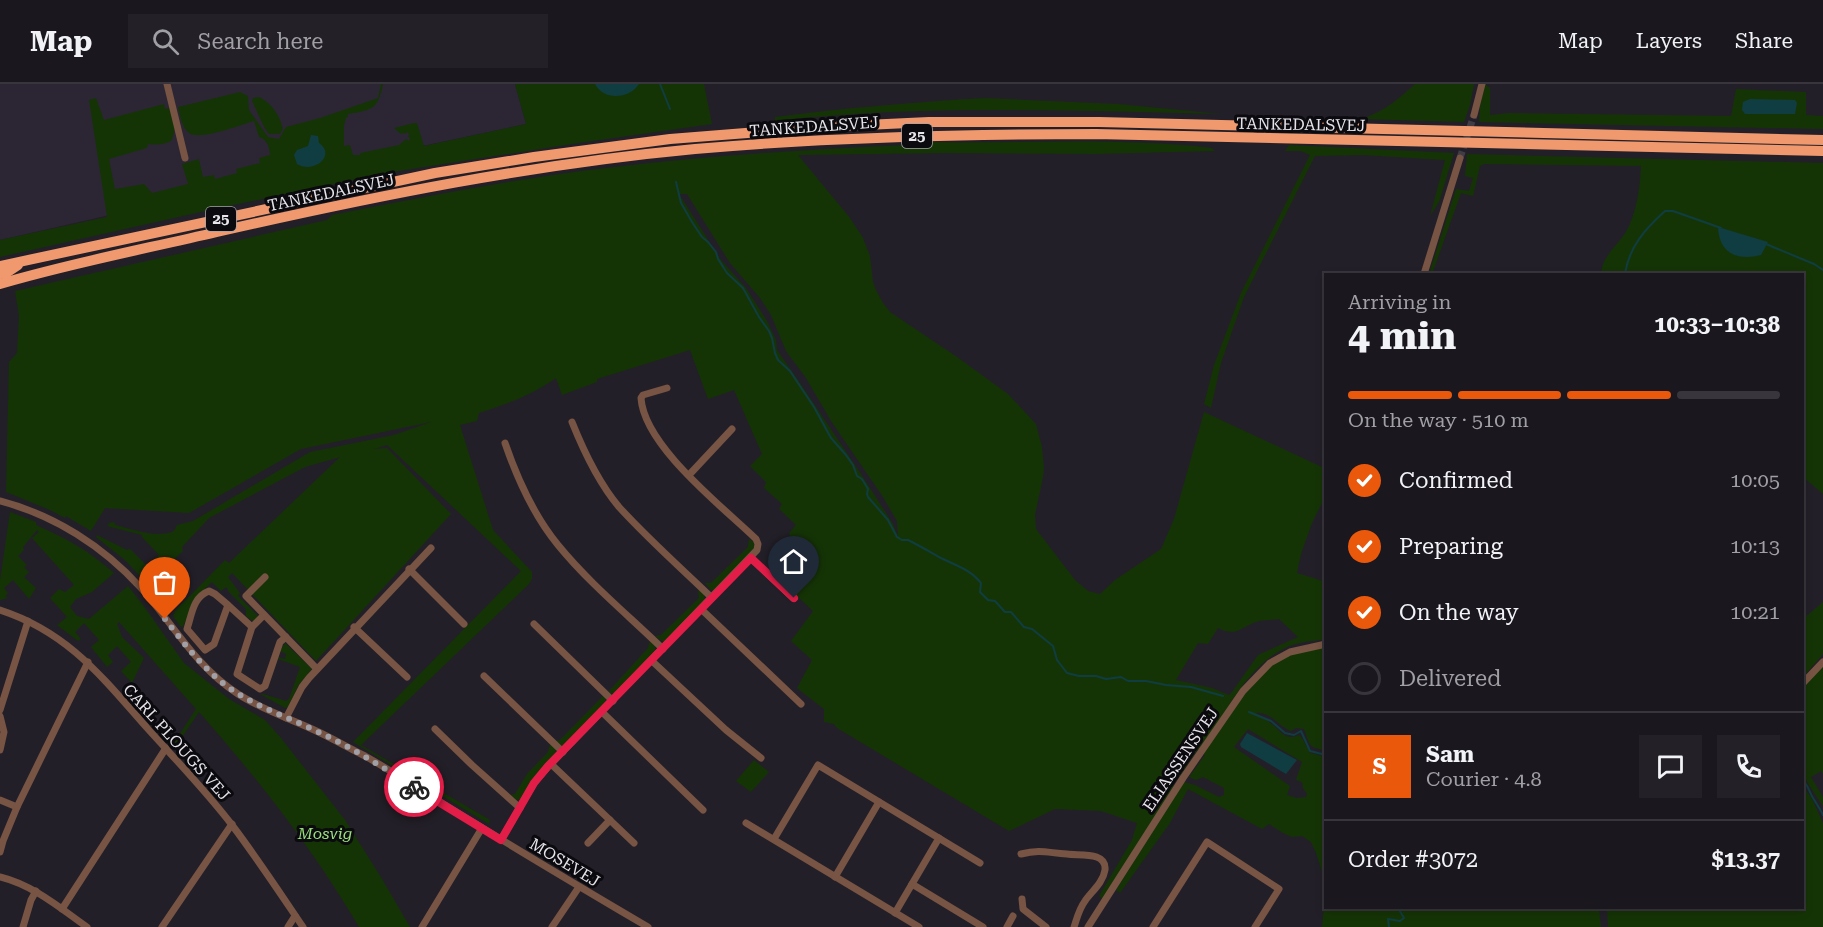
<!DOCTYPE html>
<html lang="en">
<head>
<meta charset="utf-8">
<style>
  :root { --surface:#1a171e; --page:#232027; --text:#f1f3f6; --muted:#9f9fa4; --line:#38363c; --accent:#ea580c }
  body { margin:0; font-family:"Roboto Serif",serif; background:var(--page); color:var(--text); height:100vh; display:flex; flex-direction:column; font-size:22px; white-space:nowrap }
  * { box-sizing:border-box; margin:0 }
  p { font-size:20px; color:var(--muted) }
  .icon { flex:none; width:33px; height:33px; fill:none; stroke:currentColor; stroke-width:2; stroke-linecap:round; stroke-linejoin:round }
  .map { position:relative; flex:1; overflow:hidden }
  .panel { position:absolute; left:1324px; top:189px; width:480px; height:636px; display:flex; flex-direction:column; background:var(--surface); border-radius:0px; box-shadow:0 3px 9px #0003,0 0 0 2px var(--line) }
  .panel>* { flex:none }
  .pin { position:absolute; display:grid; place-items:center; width:51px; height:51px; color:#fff; margin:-62px -26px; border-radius:50% 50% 50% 0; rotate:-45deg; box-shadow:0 0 6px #0007 }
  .pin .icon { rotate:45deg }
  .courier { position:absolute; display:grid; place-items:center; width:60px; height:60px; margin:-30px; border:4px solid #e11d48; border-radius:50%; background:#fff; color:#222; box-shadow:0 2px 8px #0007 }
  .head em { font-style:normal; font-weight:700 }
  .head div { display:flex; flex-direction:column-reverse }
  .head { display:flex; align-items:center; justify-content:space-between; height:102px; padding:0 24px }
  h1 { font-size:39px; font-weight:700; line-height:45px }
  .bar { display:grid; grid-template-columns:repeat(4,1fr); gap:9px 6px; align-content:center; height:72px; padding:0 24px }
  .bar i { height:8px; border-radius:4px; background:var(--line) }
  .bar .selected { background:var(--accent) }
  .bar p { grid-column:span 4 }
  .line { display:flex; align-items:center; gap:15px; padding:0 24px; border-top:2px solid var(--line) }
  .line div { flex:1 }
  .round { display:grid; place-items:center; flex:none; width:63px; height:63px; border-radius:0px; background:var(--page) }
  ol { padding:0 24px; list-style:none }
  li { display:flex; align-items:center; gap:18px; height:66px }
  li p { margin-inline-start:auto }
  li .icon { padding:6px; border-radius:50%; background:var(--accent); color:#fff; stroke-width:4 }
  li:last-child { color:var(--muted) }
  li i { width:33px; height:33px; border:3px solid var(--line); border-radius:50% }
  header { display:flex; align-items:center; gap:36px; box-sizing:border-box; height:84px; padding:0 30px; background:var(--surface); border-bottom:2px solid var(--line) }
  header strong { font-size:28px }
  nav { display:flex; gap:33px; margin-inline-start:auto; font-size:21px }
  .search { width:420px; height:54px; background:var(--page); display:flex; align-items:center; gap:15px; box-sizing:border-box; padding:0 21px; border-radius:0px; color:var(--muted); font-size:22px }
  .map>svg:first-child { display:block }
  .built { fill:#2c2634 }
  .green { fill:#153406; fill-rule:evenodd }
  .water { fill:#103d41 }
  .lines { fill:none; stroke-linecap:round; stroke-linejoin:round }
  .stream { stroke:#103d41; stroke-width:2 }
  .minor-tunnel { stroke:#403d45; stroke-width:7; stroke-dasharray:7 3.5; stroke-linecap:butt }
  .minor { stroke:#775443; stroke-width:7 }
  .highway { stroke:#f1996e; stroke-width:10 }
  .done { stroke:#a2a0a7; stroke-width:6; stroke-dasharray:0 10.8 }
  .route { stroke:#e11d48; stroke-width:8 }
  .labels { text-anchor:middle; stroke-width:6; stroke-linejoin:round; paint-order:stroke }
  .shield { fill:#0b0a0e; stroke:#a5a3a9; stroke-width:1.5 }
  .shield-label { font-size:15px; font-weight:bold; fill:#e7e5eb }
  .street-label { font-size:16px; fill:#e7e5eb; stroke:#0b0a0e }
  .park-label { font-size:16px; font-style:italic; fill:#99e07c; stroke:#0b0a0e }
</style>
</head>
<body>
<header>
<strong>Map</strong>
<div class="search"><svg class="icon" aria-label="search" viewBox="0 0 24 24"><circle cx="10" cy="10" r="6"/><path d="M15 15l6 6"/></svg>Search here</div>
<nav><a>Map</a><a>Layers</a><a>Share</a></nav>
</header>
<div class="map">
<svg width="1823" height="843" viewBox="0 0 1823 843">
  <rect width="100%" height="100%" fill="#231f28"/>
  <!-- built -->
  <path class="built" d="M0,0H515L526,40L276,93L0,156Z"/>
  <!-- green -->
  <g class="green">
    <path d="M381,0H383C378,26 372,26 348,30V33L346,34L344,42V62L350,61L353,71H360V69L399,61L406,55L409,57L410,54L408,53L409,50L407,48L405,50L403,49L401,50L394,44L414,39H417L424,62L526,40L515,0H704L712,40L578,59L392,88L214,125L0,173V156L107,133L89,16L96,14L104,36L164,20L165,25L169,24L175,44L172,56C165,61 157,61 148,60L147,64L109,75L115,105L144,100L152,109L188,100L182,80L199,75L203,93L214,91L215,95L237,89L236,85L260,79L259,74L270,71C269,63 268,56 259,53L254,37C241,41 199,57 189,49C182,44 180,31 178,23L240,8L248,12L249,26L268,53L279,55L286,43L320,34L378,14Z"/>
    <path d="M1415,0H1474L1470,21L1464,38L1359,35C1381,30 1399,15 1415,0Z"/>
    <path d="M1485,0L1490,4V31L1509,29L1731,32L1736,5L1806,8V31L1823,32V45L1479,38L1480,22Z"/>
    <path d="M259,13C272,19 280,32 283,45L280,50H269C264,45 256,25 252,17L253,14Z"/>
    <path d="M985,14L1118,20L1221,30C1072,27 922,20 775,37V33C845,24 914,18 985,14Z"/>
    <path d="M923,58C1019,60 1116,53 1212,64L1215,67L1095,70L946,69L798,71L850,134L863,154L870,172L873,198L876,206L883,219L890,228L957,273L1008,310L1036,340L1042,363L1044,384L1043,393L1035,431L1036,445L1075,496L1088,507L1100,510L1115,496L1161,465L1174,435L1204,328L1326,385V411L1312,439L1301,470L1297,489L1326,498V555C1314,557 1300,558 1289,562C1262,574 1245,597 1229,621L1236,622C1247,607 1263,587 1279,576C1292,568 1311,566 1326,563V666C1307,664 1310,660 1304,645L1296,644L1291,647C1279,643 1269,626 1256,629C1262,633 1268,637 1273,641C1282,649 1286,657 1299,651L1302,654L1310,669L1326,673V824H1599L1601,843H1322L1326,800L1316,769L1311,758L1302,752L1292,753L1283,749L1269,740L1262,745L1188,705L1170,739L1120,809L1116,806L1184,698L1195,701L1219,713L1224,711V704L1203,693L1196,696L1189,693L1205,671L1198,665L1179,693L1172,696L1174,700L1173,704L1103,815L1099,812L1132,756L1137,739L1101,727L1055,725L1009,747L837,644L834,640L824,638V625L797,604L812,576L791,557L813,527L795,510L806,495L789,449L796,441L779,425L782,420L764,404L766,398L750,382L762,370L734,306L708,315L690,266L597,295V298L562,311L556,294C532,311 507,320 479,329L477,337L460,341L493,446L532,488V495L529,500L361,661L490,736L489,740L353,658L521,487L387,361L374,365L387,364L451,430L316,577L232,489L228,493L240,509L238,512L258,532L254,537L251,536L246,532V525L228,507V505L226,503L221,507L212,498L194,515L183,543L180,542L173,532L175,527L225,476L229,479L340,373L305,383L209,434L182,463L183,467L152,496L154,498L149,502L125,476L96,453L97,451L127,466L130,465L147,482L159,471L142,453V451L107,442L109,439L114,438L115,441C133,445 156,455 174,447L177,441L193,437L310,368L394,351L431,338L301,365L189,429L105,424L91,447L66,432L65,434L50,426L6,408L9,278L17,269L19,232L15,207L327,136L332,131C423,113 514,95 606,84C707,72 808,65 910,61ZM679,110H687L730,179L760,214L771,231L786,267L806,294L831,337L883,413L897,437L898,453L893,440L861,390L800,299L777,266L776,256L767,237L746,204L721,176ZM1279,535L1298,553L1258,571L1232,608L1229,611L1212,604L1176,596L1198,559L1208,560L1218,544C1238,554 1241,542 1259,537C1266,536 1273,536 1279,535ZM1248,645L1302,678L1296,696L1302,698L1303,704L1307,710L1306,713L1297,714L1287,711L1290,702L1234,663Z"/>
    <path d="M1289,61L1454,69L1439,118L1430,132L1445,76L1363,71L1315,72L1244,213L1221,279L1211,324L1204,320L1214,281L1241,209L1310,71L1301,67H1285Z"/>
    <path d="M1467,70L1823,79V410L1803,393V190H1601C1602,170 1621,160 1629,142C1637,124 1640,103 1641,82L1484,80L1480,82L1473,112L1461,109L1432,190H1429L1456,105L1469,107L1473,94L1465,92Z"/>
    <path d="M10,428L36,438V441C66,454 89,467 114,489L92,508L76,515L70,523L77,532L89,535L128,502L143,521L184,579L229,615L265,636L281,654L345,736L382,795L410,843H359C313,765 258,695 199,628L174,665L172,662L196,625L119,538L117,540L122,553L144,574L132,599L121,587L131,578L117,562L108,571L113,578L107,583L91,563L99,556L84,539L75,548L81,555L78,557L57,541L67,533L50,514L59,505L65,508L74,501L32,454L39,448L37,446L23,463L24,466L18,472L27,481L24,483L29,488L24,493L36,504L29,515L13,496L4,504L8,509L5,512L8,514L0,516V497Z"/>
    <path d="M749,455L755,459L753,467L715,507L711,506L705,499H711L748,463Z"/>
    <path d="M700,506L704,511L705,516L665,558L662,557L655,552L661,551L699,514L698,507Z"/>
    <path d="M1823,518V570L1803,593V535Z"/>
    <path d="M650,557L655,562V569L614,610L610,609L609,607L648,564Z"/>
    <path d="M285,559L312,585L298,602L288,623L285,624L260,610H263L286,617L289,615L300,583L278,575V573L285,575L286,570L280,567Z"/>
    <path d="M1823,581V690L1821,687L1811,693L1823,713V722L1807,698L1803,685V603Z"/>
    <path d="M603,612L605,613L606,619L565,661H559L556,657L560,656Z"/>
    <path d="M550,660L556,665L555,671L532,698L521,715L517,716L510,711L515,710L527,690L548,668Z"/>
    <path d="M754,676L769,688L751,708L736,697Z"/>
    <path d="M1803,702L1812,715L1823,739V843H1608L1607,824H1803Z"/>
  </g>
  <!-- water -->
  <g class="water">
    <path d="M595,0H639C629,15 604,17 595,0Z"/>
    <path d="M1750,15L1795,16L1797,19L1795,30H1745L1742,26L1743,18Z"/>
    <path d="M311,51L318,52L319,59C337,72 313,90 297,80L294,71L297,66L308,62Z"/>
    <path d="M1718,143L1768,158L1761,171C1738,177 1719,170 1718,143Z"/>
    <path d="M1247,649L1297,676L1286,690L1241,663L1240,660Z"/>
  </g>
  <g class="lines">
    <!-- stream -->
    <g class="stream">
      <path d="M660,0L670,25"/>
      <path d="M676,98L681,119L692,138L702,153L708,158L716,168L718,175L727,189L743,204L759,233L769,247L772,254L775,269L778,276L790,287L814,323L831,354L846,371L853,381L857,392L862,395L868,405L867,410L868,413L888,436L897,453L902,456H908C920,462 932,469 943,475C957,482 971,486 981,499L980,508L988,516L995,517L1005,528H1011L1024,543L1032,545L1053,562L1057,576L1067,589L1079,592H1096L1106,595L1121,593L1128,597H1146L1166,601L1191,603L1223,612"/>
      <path d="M1766,160L1814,180L1823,186"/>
      <path d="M1625,190C1629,163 1645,145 1665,127H1673L1721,144"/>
      <path d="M1249,628L1271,637L1285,649L1294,651L1301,647L1310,667L1326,671"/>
      <path d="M1803,697C1809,702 1809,708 1813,714C1816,719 1820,725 1823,731"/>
      <path d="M1389,843L1388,835L1400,837L1404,834L1398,824"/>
    </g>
    <!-- minor-tunnel -->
    <path class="minor-tunnel" d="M1460,74L1474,31"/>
    <!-- minor -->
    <g class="minor">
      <path d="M167,0L185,74"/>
      <path d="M1474,31L1482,0"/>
      <path d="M1424,190L1460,74"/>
      <path d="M572,338C584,368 598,398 619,423C648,455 681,484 712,514"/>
      <path d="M505,359C517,394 535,433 558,461C589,499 628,531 663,565"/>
      <path d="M689,391L732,345"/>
      <path d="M0,417C54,431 103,462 141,504C174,541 195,582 238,610C261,625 288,634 312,645C330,653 347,663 365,672C404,694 442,720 481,743C536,777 592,810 648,843"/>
      <path d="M751,474L793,514"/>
      <path d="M409,485L464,540"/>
      <path d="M265,493L246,512L317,585"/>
      <path d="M228,521L215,510L209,507C193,513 192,530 187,545L205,566L214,560L228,521L252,543"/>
      <path d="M701,525L801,620"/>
      <path d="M0,526C68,548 102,593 148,645C176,676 206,707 232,741C257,774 280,809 303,843"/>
      <path d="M264,531L252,543L237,590L260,605L265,602L280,558L286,553"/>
      <path d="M534,540L613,617"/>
      <path d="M354,543L407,593"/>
      <path d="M652,577L726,646L761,674"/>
      <path d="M484,592L563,668"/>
      <path d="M1803,599L1823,578"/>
      <path d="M0,626L28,537"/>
      <path d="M602,628L703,726"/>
      <path d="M0,632L4,648L0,666"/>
      <path d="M286,634L302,603L309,594L431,464"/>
      <path d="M435,645L472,681L520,724"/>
      <path d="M551,680L634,759"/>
      <path d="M0,716L17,723"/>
      <path d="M746,739L919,843"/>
      <path d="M774,755L818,681L980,779"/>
      <path d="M501,756L534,699L548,683L757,466L758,460L756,455C723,423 644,362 641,314L643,311L667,304"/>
      <path d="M588,759L610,736"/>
      <path d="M0,768L3,757L17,723L88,578"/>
      <path d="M1021,770C1041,765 1048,769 1067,770C1079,772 1107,767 1105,786C1103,799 1091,808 1085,817C1079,825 1077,834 1074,843"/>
      <path d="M0,793C33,801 60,824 87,843"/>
      <path d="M835,793L879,718"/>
      <path d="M912,800L983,843"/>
      <path d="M1022,815L1023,825L1046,843"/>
      <path d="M62,825L166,664"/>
      <path d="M895,829L939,754"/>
      <path d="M23,843L31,816L36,807"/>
      <path d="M162,843L232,740"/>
      <path d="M288,843L295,832"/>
      <path d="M422,843L482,744"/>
      <path d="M552,843L579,803"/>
      <path d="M1007,843L1013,832"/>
      <path d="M1088,843L1183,694L1243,607L1270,579L1290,568L1326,560"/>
      <path d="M1153,843L1207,758L1279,805L1255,843"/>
    </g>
    <!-- highway -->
    <g class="highway">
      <path d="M0,182L435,89L534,73L670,55L823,43L929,38H1099L1823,56"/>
      <path d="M0,190L6,189L18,181"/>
      <path d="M0,200C71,179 145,165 217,148C375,112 534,80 695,65C829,53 962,50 1096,50L1823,67"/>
    </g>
  </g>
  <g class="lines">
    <!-- done -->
    <path class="done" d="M165,535C183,558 201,582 224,600C251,621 283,631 314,646C349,662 381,682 414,703"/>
    <!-- route -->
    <path class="route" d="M414,703L501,756L534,699L548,682L751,474L794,514"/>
  </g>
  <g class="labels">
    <!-- shield labels -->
    <g class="shield">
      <rect x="902" y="40" width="30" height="24" rx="4.5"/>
      <rect x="206" y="123" width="30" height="24" rx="4.5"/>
    </g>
    <g class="shield-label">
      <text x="917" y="57">25</text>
      <text x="221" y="140">25</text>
    </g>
    <!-- street labels -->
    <g class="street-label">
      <text transform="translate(1301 40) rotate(1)" y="6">TANKEDALSVEJ</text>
      <text transform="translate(814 42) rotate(-4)" y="6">TANKEDALSVEJ</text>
      <text transform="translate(331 108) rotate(-12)" y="6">TANKEDALSVEJ</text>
      <text transform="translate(177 658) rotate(48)" y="6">CARL PLOUGS VEJ</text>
      <text transform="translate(1180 675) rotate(-56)" y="6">ELIASSENSVEJ</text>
      <text transform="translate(565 778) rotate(31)" y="6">MOSEVEJ</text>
    </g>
    <!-- park labels -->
    <g class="park-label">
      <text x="325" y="755">Mosvig</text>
    </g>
  </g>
</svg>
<div class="pin" style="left:165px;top:535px;background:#ea580c"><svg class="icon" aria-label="bag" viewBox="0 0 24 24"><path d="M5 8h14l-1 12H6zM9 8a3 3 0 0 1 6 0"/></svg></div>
<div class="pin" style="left:794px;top:514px;background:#1f2937"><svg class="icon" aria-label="home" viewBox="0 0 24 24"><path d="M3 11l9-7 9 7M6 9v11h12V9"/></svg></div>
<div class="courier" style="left:414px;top:703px"><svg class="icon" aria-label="bike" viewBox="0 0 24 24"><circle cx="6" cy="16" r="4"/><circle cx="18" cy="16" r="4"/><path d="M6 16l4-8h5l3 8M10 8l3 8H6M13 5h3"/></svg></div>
<section class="panel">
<div class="head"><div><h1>4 min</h1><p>Arriving in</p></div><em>10:33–10:38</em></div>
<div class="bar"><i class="selected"></i><i class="selected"></i><i class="selected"></i><i></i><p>On the way · 510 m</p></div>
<ol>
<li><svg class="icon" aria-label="check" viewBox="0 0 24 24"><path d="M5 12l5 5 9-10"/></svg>Confirmed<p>10:05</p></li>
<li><svg class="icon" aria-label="check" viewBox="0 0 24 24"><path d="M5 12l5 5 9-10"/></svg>Preparing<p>10:13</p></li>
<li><svg class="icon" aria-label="check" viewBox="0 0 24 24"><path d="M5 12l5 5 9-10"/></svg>On the way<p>10:21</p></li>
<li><i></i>Delivered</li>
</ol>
<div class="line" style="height:108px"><b class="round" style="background:var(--accent);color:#fff">S</b><div><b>Sam</b><p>Courier · 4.8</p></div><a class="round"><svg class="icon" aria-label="chat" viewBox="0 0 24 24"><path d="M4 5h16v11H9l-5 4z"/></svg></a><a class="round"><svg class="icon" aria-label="phone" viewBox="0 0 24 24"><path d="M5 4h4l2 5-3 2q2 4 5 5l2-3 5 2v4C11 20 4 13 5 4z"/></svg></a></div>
<div class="line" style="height:78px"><div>Order #3072</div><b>$13.37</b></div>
</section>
</div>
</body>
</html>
